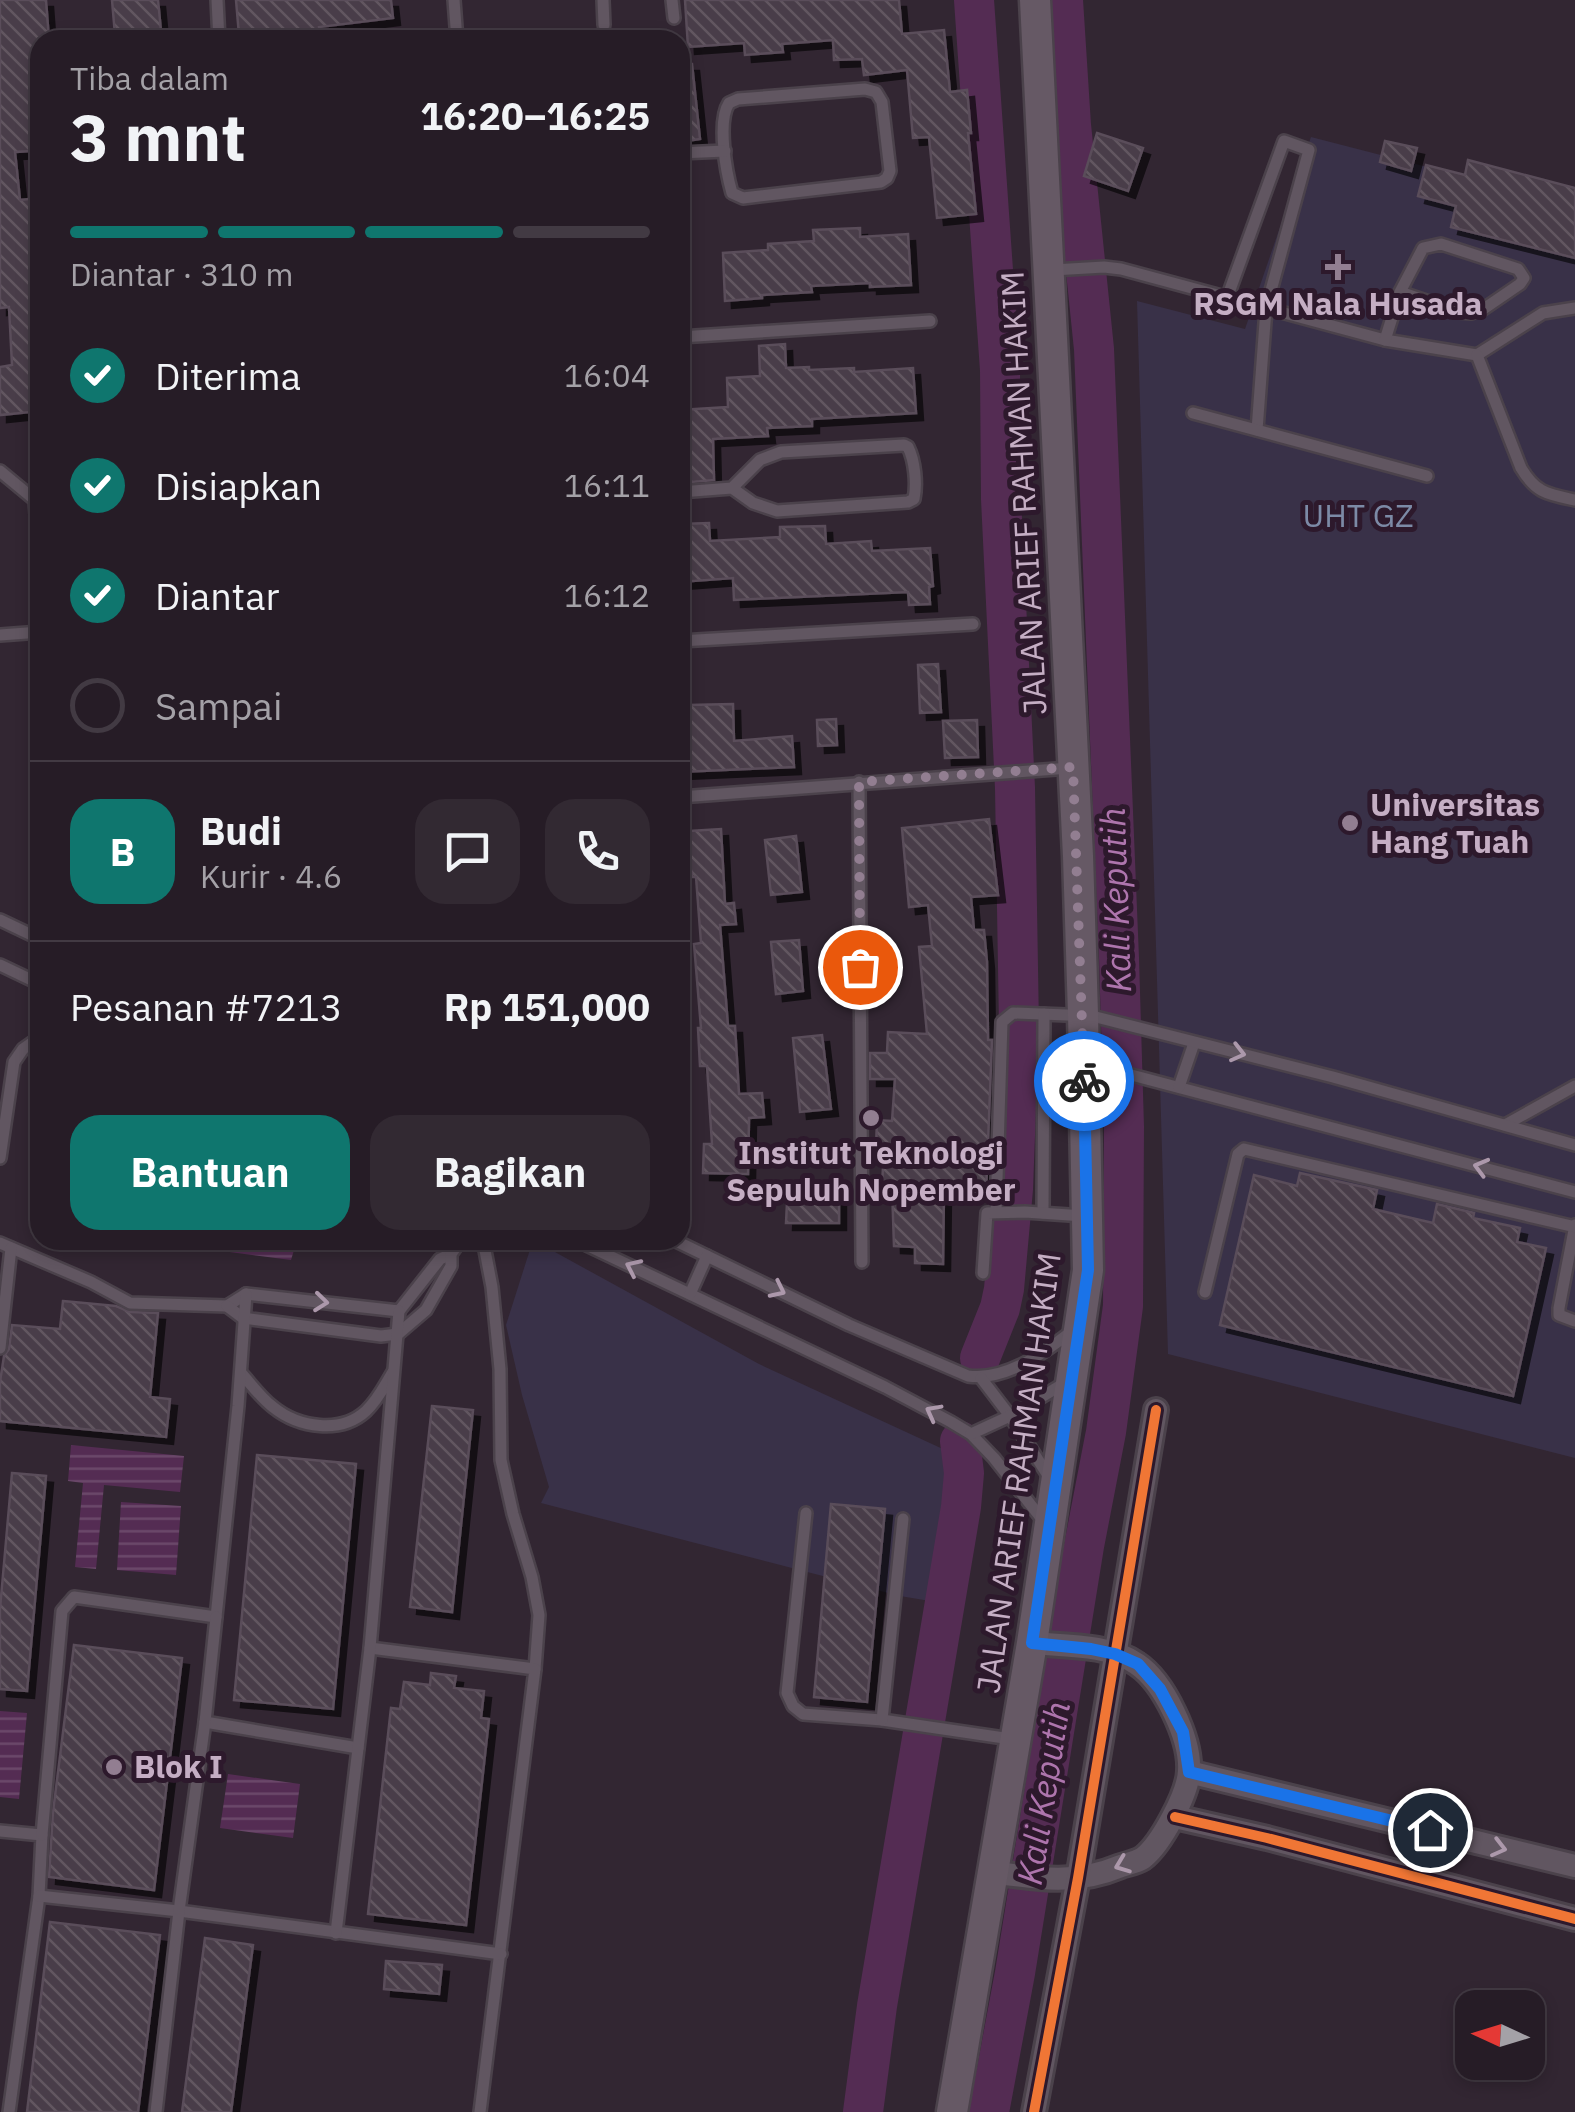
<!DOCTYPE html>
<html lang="id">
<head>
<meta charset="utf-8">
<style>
  :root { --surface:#261c26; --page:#322932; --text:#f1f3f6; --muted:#a4a1a7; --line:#423a43; --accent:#0f766e }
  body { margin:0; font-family:"IBM Plex Sans",sans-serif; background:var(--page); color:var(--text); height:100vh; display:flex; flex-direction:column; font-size:38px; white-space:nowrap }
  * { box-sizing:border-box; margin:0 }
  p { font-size:32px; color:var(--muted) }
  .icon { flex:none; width:55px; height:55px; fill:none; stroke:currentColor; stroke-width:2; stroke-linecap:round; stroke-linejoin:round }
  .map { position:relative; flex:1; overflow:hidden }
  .panel { position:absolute; left:30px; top:30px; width:660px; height:1220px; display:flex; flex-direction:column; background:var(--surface); border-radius:30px; box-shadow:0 5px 15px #0003,0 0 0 2px var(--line) }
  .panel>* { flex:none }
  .needle { width:65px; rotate:274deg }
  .tools { position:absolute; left:1455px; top:1990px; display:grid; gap:20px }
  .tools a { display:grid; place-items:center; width:90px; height:90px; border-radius:20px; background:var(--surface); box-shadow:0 5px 15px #0003,0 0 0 2px var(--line); font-size:50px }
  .pin { position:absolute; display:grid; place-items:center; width:85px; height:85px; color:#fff; margin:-42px; border:5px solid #fff; border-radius:50%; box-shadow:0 2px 10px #0007 }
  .courier { position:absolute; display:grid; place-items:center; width:100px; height:100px; margin:-50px; border:8px solid #1a73e8; border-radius:50%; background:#fff; color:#222; box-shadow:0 2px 12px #0007 }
  .summary em { font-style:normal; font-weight:800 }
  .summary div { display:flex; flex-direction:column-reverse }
  .summary { display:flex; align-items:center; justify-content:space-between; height:170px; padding:0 40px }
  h1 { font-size:65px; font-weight:800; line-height:75px }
  .bar { display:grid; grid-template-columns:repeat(4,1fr); gap:15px 10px; align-content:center; height:120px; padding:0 40px }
  .bar i { height:12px; border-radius:8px; background:var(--line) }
  .bar .on { background:var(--accent) }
  .bar p { grid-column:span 4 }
  .line { display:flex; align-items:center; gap:25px; padding:0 40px; border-top:2px solid var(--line) }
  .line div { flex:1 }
  .round { display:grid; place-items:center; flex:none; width:105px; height:105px; border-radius:30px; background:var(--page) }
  ol { padding:0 40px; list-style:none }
  li { display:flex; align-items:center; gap:30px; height:110px }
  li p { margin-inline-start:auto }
  li .icon { padding:10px; border-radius:50%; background:var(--accent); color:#fff; stroke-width:4 }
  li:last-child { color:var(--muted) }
  li i { width:55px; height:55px; border:5px solid var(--line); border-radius:50% }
  .cta { display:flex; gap:20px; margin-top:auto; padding:20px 40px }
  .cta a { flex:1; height:115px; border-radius:30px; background:var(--accent); color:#fff; font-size:40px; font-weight:800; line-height:115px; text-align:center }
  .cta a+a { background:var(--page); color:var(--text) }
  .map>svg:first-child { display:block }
  .green { fill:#393148 }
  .water { fill:url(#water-rules) }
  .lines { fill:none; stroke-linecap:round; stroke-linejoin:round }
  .river { stroke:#542c53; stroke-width:40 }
  .building { fill:url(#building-back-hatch); stroke:#5a4d5a; stroke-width:2.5; filter:url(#shadow) }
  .service-casing { stroke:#4b424b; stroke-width:16 }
  .minor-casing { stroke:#4b424b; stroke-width:28 }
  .secondary-casing { stroke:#4b424b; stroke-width:35 }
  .service { stroke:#615661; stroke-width:11 }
  .minor { stroke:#615661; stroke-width:22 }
  .secondary { stroke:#665965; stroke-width:30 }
  .cycleway-casing { stroke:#2d192c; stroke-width:16 }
  .cycleway { stroke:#f07635; stroke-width:10 }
  .oneway { stroke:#ac98ab }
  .done { stroke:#927e91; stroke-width:10; stroke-dasharray:0 18 }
  .route { stroke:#1a73e8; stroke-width:12 }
  .poi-dot { fill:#927e91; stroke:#2d192c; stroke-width:4 }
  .labels { text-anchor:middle; stroke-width:10; stroke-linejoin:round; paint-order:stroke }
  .poi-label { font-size:32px; font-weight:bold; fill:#c5aec4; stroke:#2d192c }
  .street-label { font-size:32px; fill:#c5aec4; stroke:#2d192c }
  .park-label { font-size:32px; fill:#7c8aa6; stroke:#2d192c }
  .water-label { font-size:35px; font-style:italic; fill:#ae75ad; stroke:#2d192c }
</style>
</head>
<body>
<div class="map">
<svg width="1575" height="2112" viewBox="0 0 1575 2112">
  <defs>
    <pattern id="water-rules" width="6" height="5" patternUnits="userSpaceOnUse" patternTransform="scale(2.5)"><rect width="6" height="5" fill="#542c53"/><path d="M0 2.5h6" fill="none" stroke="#6b486a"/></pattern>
    <pattern id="building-back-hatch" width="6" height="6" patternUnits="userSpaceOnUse" patternTransform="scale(2.5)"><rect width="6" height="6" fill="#493d48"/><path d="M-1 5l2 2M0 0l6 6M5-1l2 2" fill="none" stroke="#625661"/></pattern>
    <filter id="shadow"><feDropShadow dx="7" dy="7" stdDeviation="0" flood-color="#0009"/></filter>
  </defs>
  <rect width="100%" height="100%" fill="#322632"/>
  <!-- green -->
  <g class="green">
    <path d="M1311,137L1575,205V1458L1168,1354L1137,301L1245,329Z"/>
    <path d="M533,1240L759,1364L958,1456L936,1602L900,1596L541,1503L549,1487L522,1395L506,1325Z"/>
  </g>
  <!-- water -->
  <g class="water">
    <path d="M139,1240H297L291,1260Z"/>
    <path d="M71,1445L184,1456L180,1492L104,1485L96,1569L75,1567L83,1483L68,1481Z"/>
    <path d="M121,1502L181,1506L176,1575L117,1570Z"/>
    <path d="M0,1711L27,1713L19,1799L0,1797Z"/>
    <path d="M228,1774L300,1784L293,1838L220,1828Z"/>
  </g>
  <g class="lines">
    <!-- river -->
    <g class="river">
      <path d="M974,0L1000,370L1001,499L1015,788L1019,1027L1013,1189L1004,1289L1000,1308L980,1358"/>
      <path d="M863,2112L877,2006L961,1507L964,1473L960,1441"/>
      <path d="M989,2112L1015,1973L1084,1546L1106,1432L1123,1306L1124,1127L1119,958L1094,349L1071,125L1063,0"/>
    </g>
  </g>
  <!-- building -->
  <g class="building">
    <path d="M0,0H46L49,40H40V45L34,46L36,72H30V108H36L37,139H31V151L15,152L20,200L40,198V403H30L31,412L0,415V367L12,365L9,307L0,308Z"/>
    <path d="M112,0H158L161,31L115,35Z"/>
    <path d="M236,0H391L393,18L319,27L320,40H267V32L239,35Z"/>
    <path d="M685,0H899L902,34L944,30L950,92L967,90L971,133H968L976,214L937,218L929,137L913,138L907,70L864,75L862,59L834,60L833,40L782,44L783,52L745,55L744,43L688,47Z"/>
    <path d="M680,64H692L700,139L680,142Z"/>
    <path d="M1097,133L1143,148L1128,191L1084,176Z"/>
    <path d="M1385,141L1417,148L1411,171L1380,162Z"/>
    <path d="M1468,160L1575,188V258L1451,227L1456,206L1418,196L1426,165L1465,175Z"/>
    <path d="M860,228V237L908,234L911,285L870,287V283L811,286L812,292L762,295V298L725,301L723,253L768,250V244L814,241L813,230Z"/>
    <path d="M785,344L786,368L809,367V370L854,368V372L913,368L916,413L812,419V426L767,428L768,436L713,439L714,480L680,483V410L728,407L727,378L760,376L759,346Z"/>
    <path d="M709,523L710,541L780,537V527L825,526L826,544L871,541L872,551L930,548L933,586L929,587L930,604L909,605L908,592L734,600L733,578L680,582L681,524Z"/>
    <path d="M938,664L941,712L920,713L918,665Z"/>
    <path d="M733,704L734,741L792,736L794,767L680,772V744L690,743L689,705Z"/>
    <path d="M836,719L837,745L818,746L817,720Z"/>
    <path d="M977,720L978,757L945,758L943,721Z"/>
    <path d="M989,819L998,895L971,897L974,930H984L987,962L988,1040H992L986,1194L944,1191L943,1264L915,1263V1247L894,1246L892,1187L882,1186L884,1148H876L877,1120L892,1121L895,1079H870V1053H887L888,1032L927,1034L919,947L932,946L928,905L909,907L902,828Z"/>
    <path d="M721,829L725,904L734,903L736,924L720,925L728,1026H735L739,1094L762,1093L764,1117L749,1118L748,1174L703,1173L704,1144H712L707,1066H700L698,1028H701L694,944L701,943L696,877H692L691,870H680V838L690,837V831Z"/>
    <path d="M796,836L802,892L771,895L765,840Z"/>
    <path d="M799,940L803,991L776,994L771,942Z"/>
    <path d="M822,1035L831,1109L800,1112L793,1038Z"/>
    <path d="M1300,1173L1377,1190L1373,1209L1433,1223L1437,1204L1474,1213L1473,1218L1520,1228L1517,1242L1546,1248L1513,1396L1220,1325L1254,1175L1297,1186Z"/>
    <path d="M788,1183H839V1223H786Z"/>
    <path d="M63,1301L116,1306L130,1312L158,1313L150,1397L170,1399L166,1437L0,1421V1382L4,1356L9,1349L12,1325L60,1329Z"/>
    <path d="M432,1406L473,1410L452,1612L410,1607Z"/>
    <path d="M257,1455L356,1464L333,1709L234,1700Z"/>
    <path d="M12,1473L46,1476L27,1691L0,1689V1609Z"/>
    <path d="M831,1504L885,1509L867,1702L814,1697Z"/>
    <path d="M74,1645L182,1658L154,1890L49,1877L53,1812Z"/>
    <path d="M431,1673L456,1676L454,1688L484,1691L481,1718L489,1719L466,1925L368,1914L391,1708L400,1709L404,1682L430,1685Z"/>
    <path d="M50,1922L160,1935L138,2112H27Z"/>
    <path d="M205,1938L253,1945L231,2112H182Z"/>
    <path d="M386,1961L442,1965L439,1994L384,1989Z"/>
  </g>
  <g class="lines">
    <defs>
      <g id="service">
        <path d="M217,0L219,40"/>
        <path d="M454,0L457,40"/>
        <path d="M603,0L604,25"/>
        <path d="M672,0L674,18"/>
        <path d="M865,89L876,92L882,102L890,171L887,178L881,182L743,198L732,193C726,172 717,121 729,103L738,99Z"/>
        <path d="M680,153L725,151"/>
        <path d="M1053,270L1104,267L1121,269L1385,340L1477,355L1543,313L1575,308"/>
        <path d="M1227,298L1284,141L1309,150L1266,309L1257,430"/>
        <path d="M680,337L930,321"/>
        <path d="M1385,340L1400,292L1423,248L1441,244L1518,269L1524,278L1520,284L1482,310L1471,313L1459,312L1400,292"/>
        <path d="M1477,355L1521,468C1536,493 1547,494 1575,500"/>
        <path d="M1193,413L1427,476"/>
        <path d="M0,471L35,500L40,573"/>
        <path d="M680,492L732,488L753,503L777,511L908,502L914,499C917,484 915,461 908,447L904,445L781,452L760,460L732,488"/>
        <path d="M0,635L40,632"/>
        <path d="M680,641L973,624"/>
        <path d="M859,782L862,1262"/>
        <path d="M680,797L1070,768"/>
        <path d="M0,920L40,939"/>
        <path d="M0,965L40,984"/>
        <path d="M1086,1063L1575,1192"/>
        <path d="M1179,1087L1194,1043"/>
        <path d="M1505,1125L1575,1086"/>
        <path d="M0,1158L14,1062L23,1049L40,1037"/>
        <path d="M996,1211L1002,1022L1013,1013L1092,1016L1333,1077L1575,1145"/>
        <path d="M1043,1213L1044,1014"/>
        <path d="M1575,1225L1559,1308V1315L1575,1321"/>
        <path d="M483,1240L492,1287L500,1369L501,1460L513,1514L532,1577L539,1615L535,1669"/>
        <path d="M576,1240L885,1387L951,1422L971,1434L994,1458L1045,1523"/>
        <path d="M674,1240L849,1325L968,1376C1006,1381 1044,1353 1072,1331"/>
        <path d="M0,1243L91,1282L130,1303L227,1306L246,1294L399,1311L440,1259L451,1254"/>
        <path d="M983,1273L987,1213L1025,1212L1084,1216"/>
        <path d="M1205,1292L1238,1154L1244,1149L1575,1227"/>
        <path d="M690,1294L707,1256"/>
        <path d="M227,1306L243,1318L381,1336L398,1334L426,1310L451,1266V1254L461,1240"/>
        <path d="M0,1348L11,1248"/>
        <path d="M241,1373C251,1384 261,1398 273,1407C299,1428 341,1434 366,1411C378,1400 385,1385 393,1372"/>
        <path d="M981,1378L1010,1416L1049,1477"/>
        <path d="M971,1434L1010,1416L1068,1381"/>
        <path d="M806,1513L787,1693L793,1706L803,1714L882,1720L1011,1739"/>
        <path d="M370,1648L535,1669L480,2112"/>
        <path d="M882,1720L903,1519"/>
        <path d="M205,1722L358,1748"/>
        <path d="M0,1831L42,1835L39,1896L9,2112"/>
        <path d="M42,1835L62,1611L74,1597L216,1617L238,1406L246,1294"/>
        <path d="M39,1896L179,1911L501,1954"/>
        <path d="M336,1933L370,1648L399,1311"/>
        <path d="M156,2112L179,1911L205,1722L216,1617"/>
      </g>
      <g id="minor">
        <path d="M1189,1772L1575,1866"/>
        <path d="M1175,1817L1267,1838L1575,1919"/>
        <path d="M993,1872C1039,1879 1076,1885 1121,1866C1127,1864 1137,1862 1143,1858C1161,1844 1188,1794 1189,1771C1191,1739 1164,1682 1137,1664C1109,1644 1064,1646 1032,1643"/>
        <path d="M1034,2112L1078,1878L1156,1410"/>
      </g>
      <path id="secondary" d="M952,2112L1032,1643L1088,1270L1083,1014L1078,856L1035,0"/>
    </defs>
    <!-- service casing -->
    <use href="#service" class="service-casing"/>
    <!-- minor casing -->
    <use href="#minor" class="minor-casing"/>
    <!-- secondary casing -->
    <use href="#secondary" class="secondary-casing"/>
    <!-- service -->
    <use href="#service" class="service"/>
    <!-- minor -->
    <use href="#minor" class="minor"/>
    <!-- secondary -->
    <use href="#secondary" class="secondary"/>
    <defs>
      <g id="cycleway">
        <path d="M1175,1817L1267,1838L1575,1919"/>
        <path d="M1034,2112L1078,1878L1156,1410"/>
      </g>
    </defs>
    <!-- cycleway casing -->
    <use href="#cycleway" class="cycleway-casing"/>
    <!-- cycleway -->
    <use href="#cycleway" class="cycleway"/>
  </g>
  <!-- one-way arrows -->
  <defs><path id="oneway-chevron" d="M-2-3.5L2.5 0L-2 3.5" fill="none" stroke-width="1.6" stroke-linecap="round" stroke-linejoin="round" transform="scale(2.5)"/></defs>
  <g class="oneway">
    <use href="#oneway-chevron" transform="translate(1238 1053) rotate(14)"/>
    <use href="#oneway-chevron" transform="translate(1481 1167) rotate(-165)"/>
    <use href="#oneway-chevron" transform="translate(633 1267) rotate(-155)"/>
    <use href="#oneway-chevron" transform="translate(778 1290) rotate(26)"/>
    <use href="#oneway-chevron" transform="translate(321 1302) rotate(6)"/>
    <use href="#oneway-chevron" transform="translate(933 1412) rotate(-152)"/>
    <use href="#oneway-chevron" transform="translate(1499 1848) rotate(14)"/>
    <use href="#oneway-chevron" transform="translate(1122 1865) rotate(159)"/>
  </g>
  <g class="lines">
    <!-- done -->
    <path class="done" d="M860,967L859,782L1073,767L1084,1081"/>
    <!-- route -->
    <path class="route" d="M1084,1081L1088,1270L1032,1643L1091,1649L1115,1654L1138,1664L1160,1689L1183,1732L1189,1772L1430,1830"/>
  </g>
  <!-- markers -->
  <g class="poi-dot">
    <path d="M1333 252h10v10h10v10h-10v10h-10v-10h-10v-10h10z"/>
    <circle cx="1350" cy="823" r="10"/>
    <circle cx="871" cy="1118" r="10"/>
    <circle cx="114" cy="1767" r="10"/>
  </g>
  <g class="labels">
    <!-- poi labels -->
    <g class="poi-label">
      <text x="1338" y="315">RSGM Nala Husada</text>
      <text x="1370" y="816" text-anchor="start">Universitas<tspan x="1370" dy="37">Hang Tuah</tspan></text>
      <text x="871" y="1164">Institut Teknologi<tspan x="871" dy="37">Sepuluh Nopember</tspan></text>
      <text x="134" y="1778" text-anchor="start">Blok I</text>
    </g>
    <!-- street labels -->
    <g class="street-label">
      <text transform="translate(1024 493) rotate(-93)" y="11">JALAN ARIEF RAHMAN HAKIM</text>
      <text transform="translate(1019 1473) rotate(-82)" y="11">JALAN ARIEF RAHMAN HAKIM</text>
    </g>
    <!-- park labels -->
    <g class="park-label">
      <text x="1358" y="527">UHT GZ</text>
    </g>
    <!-- water labels -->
    <g class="water-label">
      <text transform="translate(1116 900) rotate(-92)" y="12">Kali Keputih</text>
      <text transform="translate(1044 1793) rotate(-81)" y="12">Kali Keputih</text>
    </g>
  </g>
</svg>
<div class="tools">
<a><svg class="needle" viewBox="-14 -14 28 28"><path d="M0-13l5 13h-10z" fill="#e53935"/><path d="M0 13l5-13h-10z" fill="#a4a1a7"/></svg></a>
</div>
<div class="pin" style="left:860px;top:967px;background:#ea580c"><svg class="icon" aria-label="bag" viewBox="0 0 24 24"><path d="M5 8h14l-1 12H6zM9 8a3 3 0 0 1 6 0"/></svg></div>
<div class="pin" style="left:1430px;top:1830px;background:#1f2937"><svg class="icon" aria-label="home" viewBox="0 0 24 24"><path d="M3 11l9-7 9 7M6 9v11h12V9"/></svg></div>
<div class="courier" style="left:1084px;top:1081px"><svg class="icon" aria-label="bike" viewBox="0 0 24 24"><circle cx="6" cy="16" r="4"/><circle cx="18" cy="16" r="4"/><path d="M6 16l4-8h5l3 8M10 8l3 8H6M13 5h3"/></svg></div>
<section class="panel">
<div class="summary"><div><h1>3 mnt</h1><p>Tiba dalam</p></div><em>16:20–16:25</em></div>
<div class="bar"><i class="on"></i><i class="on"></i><i class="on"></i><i></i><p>Diantar · 310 m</p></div>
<ol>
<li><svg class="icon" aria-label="check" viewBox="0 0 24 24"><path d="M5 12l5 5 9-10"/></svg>Diterima<p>16:04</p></li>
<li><svg class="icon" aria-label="check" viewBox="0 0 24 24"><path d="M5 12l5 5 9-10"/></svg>Disiapkan<p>16:11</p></li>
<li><svg class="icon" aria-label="check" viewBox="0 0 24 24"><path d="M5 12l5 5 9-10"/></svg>Diantar<p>16:12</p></li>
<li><i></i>Sampai</li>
</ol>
<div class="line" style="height:180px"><b class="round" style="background:var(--accent);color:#fff">B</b><div><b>Budi</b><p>Kurir · 4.6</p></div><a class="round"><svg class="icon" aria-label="chat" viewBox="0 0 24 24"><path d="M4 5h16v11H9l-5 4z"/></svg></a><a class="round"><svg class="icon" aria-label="phone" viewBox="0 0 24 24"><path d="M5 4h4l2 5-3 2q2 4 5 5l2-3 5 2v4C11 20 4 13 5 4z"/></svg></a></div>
<div class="line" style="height:130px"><div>Pesanan #7213</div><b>Rp 151,000</b></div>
<div class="cta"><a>Bantuan</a><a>Bagikan</a></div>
</section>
</div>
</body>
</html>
